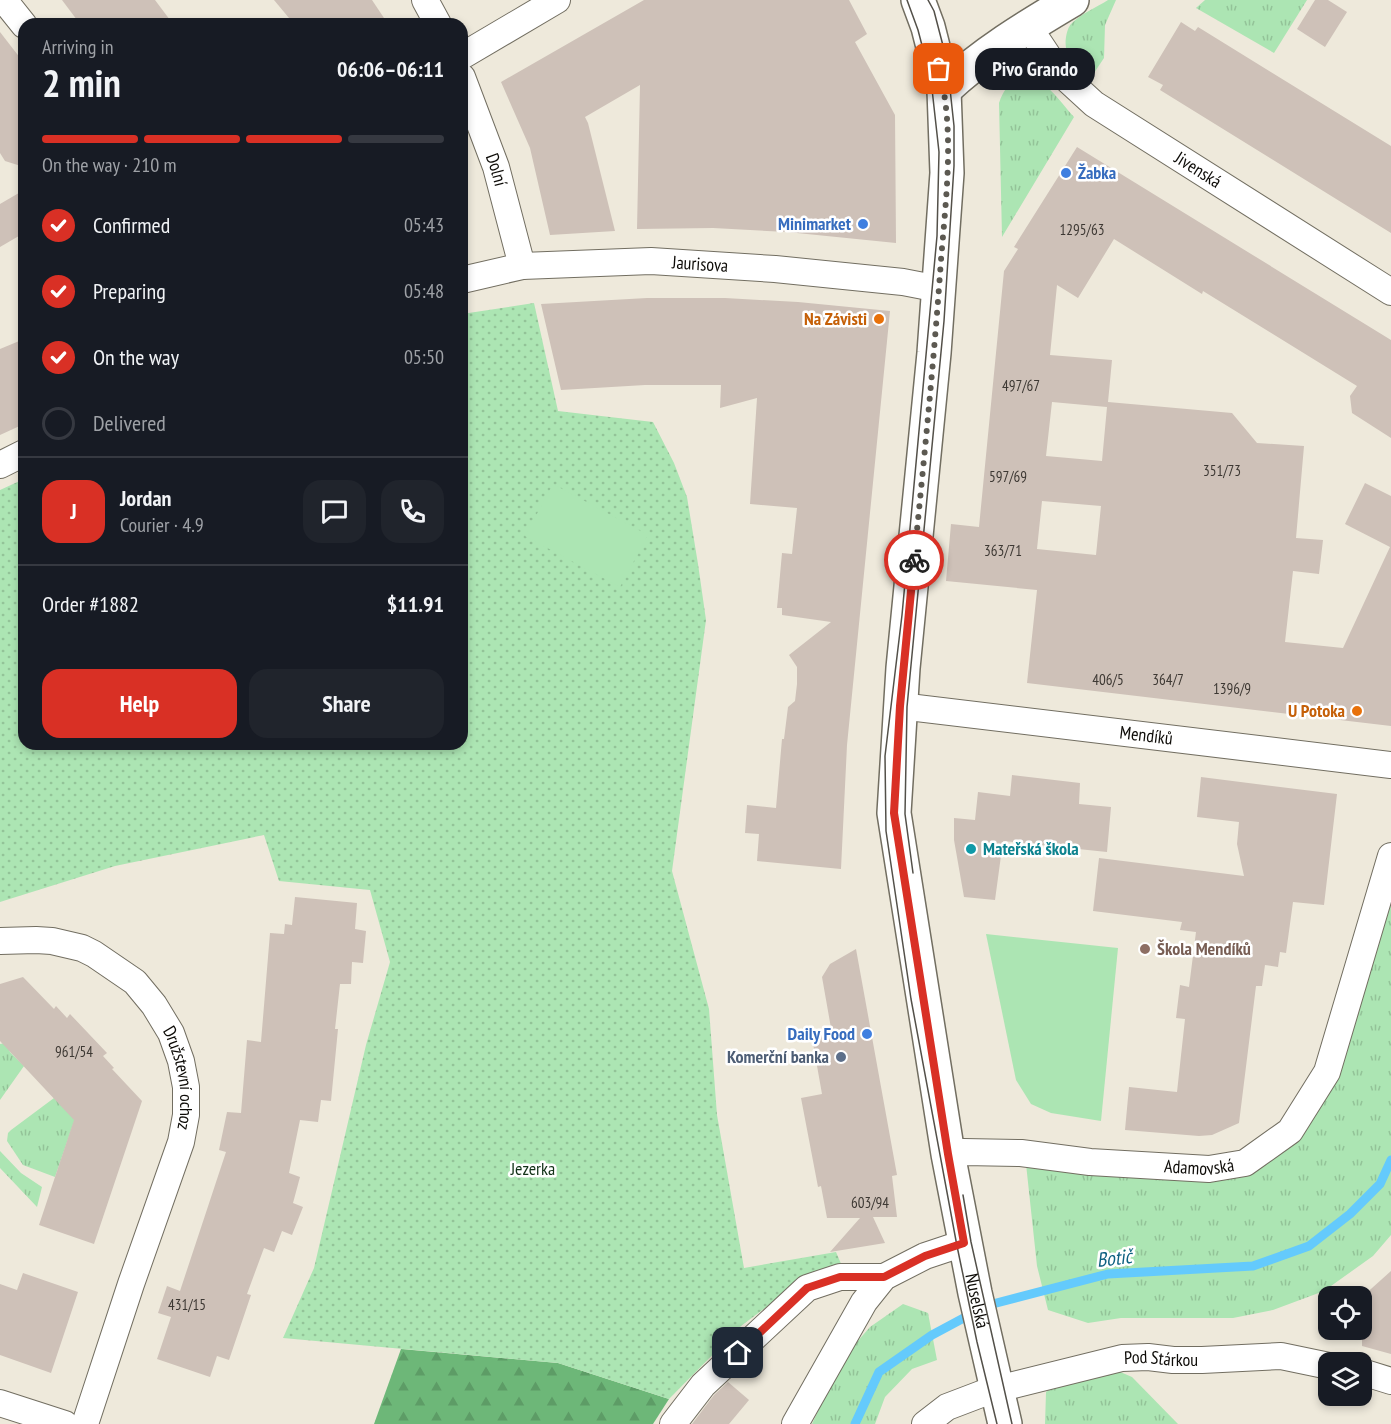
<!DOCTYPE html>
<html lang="en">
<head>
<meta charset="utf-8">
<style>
  :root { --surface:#171b24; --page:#20242c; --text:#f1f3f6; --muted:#9ea1a6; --line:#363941; --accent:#d93025 }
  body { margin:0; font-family:"PT Sans Narrow",sans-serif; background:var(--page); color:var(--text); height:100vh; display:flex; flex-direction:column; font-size:22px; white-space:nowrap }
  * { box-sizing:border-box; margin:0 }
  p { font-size:20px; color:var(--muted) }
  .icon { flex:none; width:33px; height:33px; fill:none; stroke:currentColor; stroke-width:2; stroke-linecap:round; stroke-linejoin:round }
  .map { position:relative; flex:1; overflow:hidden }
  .details { position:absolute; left:18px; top:18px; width:450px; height:732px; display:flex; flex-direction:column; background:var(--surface); border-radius:18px; box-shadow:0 3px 9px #0003 }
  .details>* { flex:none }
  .fabs { position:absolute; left:1318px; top:1286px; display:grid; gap:12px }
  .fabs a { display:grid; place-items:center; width:54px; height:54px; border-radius:12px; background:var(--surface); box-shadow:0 3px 9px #0003; font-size:30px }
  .pin { position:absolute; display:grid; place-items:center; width:51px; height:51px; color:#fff; margin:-26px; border-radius:12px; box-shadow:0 3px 9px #0006 }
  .courier { position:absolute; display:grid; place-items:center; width:60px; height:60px; margin:-30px; border:4px solid #d93025; border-radius:50%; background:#fff; color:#222; box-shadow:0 2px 8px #0007 }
  .bubble { position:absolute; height:42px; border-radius:18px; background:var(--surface); box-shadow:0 3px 9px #0003; font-size:20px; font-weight:700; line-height:42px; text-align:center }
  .headline em { font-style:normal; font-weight:700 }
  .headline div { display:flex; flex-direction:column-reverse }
  .headline { display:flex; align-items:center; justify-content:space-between; height:102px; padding:0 24px }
  h1 { font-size:39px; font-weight:700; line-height:45px }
  .bar { display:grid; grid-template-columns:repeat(4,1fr); gap:9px 6px; align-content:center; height:72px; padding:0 24px }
  .bar i { height:8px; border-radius:4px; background:var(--line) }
  .bar .active { background:var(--accent) }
  .bar p { grid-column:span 4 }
  .line { display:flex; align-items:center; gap:15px; padding:0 24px; border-top:2px solid var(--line) }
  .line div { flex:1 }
  .round { display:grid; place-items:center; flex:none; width:63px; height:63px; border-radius:18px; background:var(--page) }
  ol { padding:0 24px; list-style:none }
  li { display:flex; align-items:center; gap:18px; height:66px }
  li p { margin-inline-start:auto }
  li .icon { padding:6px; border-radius:50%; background:var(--accent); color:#fff; stroke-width:4 }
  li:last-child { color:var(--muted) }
  li i { width:33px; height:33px; border:3px solid var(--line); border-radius:50% }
  .button { display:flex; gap:12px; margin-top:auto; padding:12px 24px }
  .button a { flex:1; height:69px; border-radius:18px; background:var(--accent); color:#fff; font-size:24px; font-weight:700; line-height:69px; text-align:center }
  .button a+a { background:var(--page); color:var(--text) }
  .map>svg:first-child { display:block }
  .grass { fill:url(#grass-tufts) }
  .forest { fill:url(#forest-firs) }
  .park { fill:url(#park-dots) }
  .pitch { fill:#ace5b3 }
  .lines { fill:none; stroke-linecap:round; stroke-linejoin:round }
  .stream { stroke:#64cafc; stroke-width:9 }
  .building { fill:#cec1b8; fill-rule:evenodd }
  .street-casing { stroke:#726e61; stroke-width:28 }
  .secondary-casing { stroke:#726e61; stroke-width:36 }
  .street { stroke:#fff; stroke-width:26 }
  .secondary { stroke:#fff; stroke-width:33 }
  .tram { stroke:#535049; stroke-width:1.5 }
  .done { stroke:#5c5951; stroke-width:6; stroke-dasharray:0 10.8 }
  .route { stroke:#d93025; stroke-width:8 }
  .shop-dot { fill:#3f7fe0; stroke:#fff; stroke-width:2 }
  .food-dot { fill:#e8710a; stroke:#fff; stroke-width:2 }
  .culture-dot { fill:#0f9aa8; stroke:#fff; stroke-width:2 }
  .education-dot { fill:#8d6e63; stroke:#fff; stroke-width:2 }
  .service-dot { fill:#5c6f8a; stroke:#fff; stroke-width:2 }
  .labels { text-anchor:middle; stroke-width:5; stroke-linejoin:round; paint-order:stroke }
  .number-label { font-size:15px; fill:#3d3833 }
  .street-label { font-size:18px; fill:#0d0b07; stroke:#fff }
  .shop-label { font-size:18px; font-weight:bold; fill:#366cbe; stroke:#fff; text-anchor:end }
  .food-label { font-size:18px; font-weight:bold; fill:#c56008; stroke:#fff; text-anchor:end }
  .culture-label { font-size:18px; font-weight:bold; fill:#0d838f; stroke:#fff; text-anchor:start }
  .education-label { font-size:18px; font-weight:bold; fill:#785e54; stroke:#fff; text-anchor:start }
  .service-label { font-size:18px; font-weight:bold; fill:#4e5e75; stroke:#fff; text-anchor:end }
  .park-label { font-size:18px; fill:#133218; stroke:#fff }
  .water-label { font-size:20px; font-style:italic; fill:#0d6080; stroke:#fff }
</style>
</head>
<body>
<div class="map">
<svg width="1391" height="1424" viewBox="0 0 1391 1424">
  <defs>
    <pattern id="grass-tufts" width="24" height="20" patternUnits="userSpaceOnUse" patternTransform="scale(1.5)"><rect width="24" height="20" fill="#ace5b3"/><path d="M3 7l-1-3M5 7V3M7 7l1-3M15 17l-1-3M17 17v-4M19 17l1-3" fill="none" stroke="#93c398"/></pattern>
    <pattern id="forest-firs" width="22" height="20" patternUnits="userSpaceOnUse" patternTransform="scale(1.5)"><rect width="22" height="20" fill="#6db778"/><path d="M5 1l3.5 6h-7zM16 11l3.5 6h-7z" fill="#5d9c66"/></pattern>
    <pattern id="park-dots" width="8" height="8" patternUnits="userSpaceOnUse" patternTransform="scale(1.5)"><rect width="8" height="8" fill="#ace5b3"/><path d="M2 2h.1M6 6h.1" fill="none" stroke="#93c398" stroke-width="1.8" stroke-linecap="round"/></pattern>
  </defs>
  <rect width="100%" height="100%" fill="#eee9db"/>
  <!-- grass -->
  <g class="grass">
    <path d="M1108,0H1116L1105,25L1104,58L1088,82C1076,70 1063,55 1066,37C1067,32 1068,27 1072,23C1081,14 1097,7 1108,0Z"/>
    <path d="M1205,0H1307L1274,53L1196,8Z"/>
    <path d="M1024,77C1046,78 1060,102 1074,117L1002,237L999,103C1004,88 1010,82 1024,77Z"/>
    <path d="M1391,856V1235L1373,1256L1324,1291L1273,1310L1233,1318H1121L1088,1323L1048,1310L1037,1266L1026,1164L1245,1163L1327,1072Z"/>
    <path d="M6,1043L10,1052L24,1066L0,1100V1044Z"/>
    <path d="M54,1098L76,1116L55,1177L23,1165L7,1141L8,1133L11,1130Z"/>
    <path d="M0,1151L21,1173L42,1187L37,1207L0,1168Z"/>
    <path d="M903,1304L928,1313L937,1360L912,1369L885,1397L875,1424H812L842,1359L870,1327Z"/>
    <path d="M1118,1371L1132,1377L1178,1424H1045L1046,1392L1052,1388Z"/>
  </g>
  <!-- forest -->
  <path class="forest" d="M401,1349L558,1363L669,1399L653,1424H374Z"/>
  <!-- park -->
  <path class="park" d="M534,303L558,411L653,422L674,463L687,497L698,564L706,620L672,871L709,1009L717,1115L744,1268L836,1252L842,1266L806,1277L741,1326L669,1399L558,1363L283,1338L314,1268L366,1045L390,962L370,890L279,881L264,835L115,866L0,902V490L24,479V744H462V314Z"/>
  <!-- pitch -->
  <g class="pitch">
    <path d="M553,484L648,535L620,587L525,536Z"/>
    <path d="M986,934L1118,948L1101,1121L1051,1113L1031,1104L1016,1080Z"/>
  </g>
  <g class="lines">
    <!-- stream -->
    <g class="stream">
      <path d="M985,1306L1108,1274L1253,1266L1309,1246L1350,1214L1380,1184L1391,1160"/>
      <path d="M855,1424L879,1372L932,1335L973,1313"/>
    </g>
  </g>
  <!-- building -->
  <g class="building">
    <path d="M62,0H155L173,24H80Z"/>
    <path d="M274,0H372L388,24H294Z"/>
    <path d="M644,0H849L867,34L855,42L895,115L896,243L787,232L713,228L637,229L640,85L585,117L588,123L615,231L550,235L530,148L501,82Z"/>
    <path d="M1315,0H1328L1347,12L1325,47L1297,29Z"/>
    <path d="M1181,22L1195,31L1198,27L1391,146V233L1160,90L1163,85L1148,77Z"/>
    <path d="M0,32L24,63V167L5,161L0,153Z"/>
    <path d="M1077,147L1391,340V438L1352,413L1350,396L1357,386L1203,291L1202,294L1114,239L1078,298L1057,285L1050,355L1112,360L1108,402L1232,413L1257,443L1304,446L1296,538L1323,540L1319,574L1293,571L1285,642L1343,648L1390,547L1345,524L1365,483L1391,496V726L1027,683L1037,590L946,581L951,524L979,527L1004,271L1018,249L1014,247ZM1052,402L1107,407L1102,461L1046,456ZM1042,501L1101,506L1096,555L1037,549Z"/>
    <path d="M24,190V233L0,247V204Z"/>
    <path d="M647,298H725L798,302L890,311L847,745L841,869L757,861L759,834L745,833L747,805L776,808L782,739H784L788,707L795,701L797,684V667L789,655L831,622L782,615V608H777L782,553L792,554L797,508L750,504L757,398L720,408L721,385H645L561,390L541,304Z"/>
    <path d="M24,339V424L0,435V349Z"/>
    <path d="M1012,775L1080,783L1079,804L1111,807L1107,852L1003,841L995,900L964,897L954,840V818L975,820L978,792L1010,796Z"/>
    <path d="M1201,777L1337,794L1324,905L1293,902L1286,953L1280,952L1278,967L1265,965L1262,986H1256L1239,1123L1212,1135L1199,1136L1125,1130L1129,1087L1177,1092L1185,1019L1176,1018L1180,985L1189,987L1196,932L1180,930L1182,922L1093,911L1099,858L1244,876L1237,844L1239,822L1197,817Z"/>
    <path d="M295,897L357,903L355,929L366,931L363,963L352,962L351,984H340L335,1029H338L331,1101L321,1100L318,1122L300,1120L289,1173L300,1177L293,1203L303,1207L292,1235L282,1231L274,1252L264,1248L247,1294L251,1295L229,1360L217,1356L210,1377L157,1359L171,1317L158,1313L167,1286L180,1291L226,1152L219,1150L227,1112L241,1113L247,1040L261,1042L270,933L284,934L285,924L292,925Z"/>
    <path d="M856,949L897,1175L892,1176L897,1217H873L885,1243L830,1252L860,1218H827L821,1186L818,1187L801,1098L822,1094L811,1032L831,1028L822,977L830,964Z"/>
    <path d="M23,977L54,1009L56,1006L67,1018L70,1014L107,1053L103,1056L114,1068L112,1069L142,1101L94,1244L39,1225L74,1120L0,1041V984Z"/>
    <path d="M1391,1271V1354L1362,1346V1297Z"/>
    <path d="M23,1273L78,1292L51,1373L0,1355V1284L17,1290Z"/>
    <path d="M728,1382L749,1400L729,1424H692L714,1395Z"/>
  </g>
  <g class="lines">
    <defs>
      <g id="street">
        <path d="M4,0L24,25"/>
        <path d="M425,0L438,24"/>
        <path id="s1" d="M1028,26L1058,71L1094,104L1391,292"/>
        <path d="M462,56L557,0"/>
        <path id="s2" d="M462,77L496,167L522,266"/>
        <path id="s3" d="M462,280L522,266L651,261L775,269L903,282L939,289"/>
        <path d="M0,465L24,453"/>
        <path id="s4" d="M900,706L1391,765"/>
        <path id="s5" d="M0,941L36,940L52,941L82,948L94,954L135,982L154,1005L171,1033L181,1061L186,1087V1115L181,1142L131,1284L85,1424"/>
        <path id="s6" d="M948,1154L964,1152L1021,1153L1090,1162L1209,1169L1245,1163L1290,1131L1327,1072L1391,856"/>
        <path d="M1362,1372L1391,1381"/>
        <path d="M0,1403L65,1424"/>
        <path d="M673,1424L703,1385L807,1288L840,1277H884"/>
        <path d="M795,1424L864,1302L884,1277L925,1256L964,1243"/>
        <path id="s7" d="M925,1424L947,1407L989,1391L1122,1358L1148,1357L1173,1360H1202L1281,1356L1329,1366"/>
      </g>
      <g id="secondary">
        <path id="s8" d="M918,0L928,27L944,90L947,173L934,353L903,668L894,813L948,1154L975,1293L1005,1424"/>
        <path d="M944,90C982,54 1028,26 1072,0"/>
      </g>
    </defs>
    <!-- street casing -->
    <use href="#street" class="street-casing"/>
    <!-- secondary casing -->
    <use href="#secondary" class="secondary-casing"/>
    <!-- street -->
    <use href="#street" class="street"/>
    <!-- secondary -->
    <use href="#secondary" class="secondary"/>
    <!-- tram -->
    <g class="tram">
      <path d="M907,0L918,30L931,80L939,152L937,236L902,615L885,756L886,831L911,999L957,1246L977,1342L997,1424"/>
      <path d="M913,873L905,814L907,707L944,321L954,166V126L947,61L934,11L928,0"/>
      <path d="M963,1195L971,1242L1012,1424"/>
    </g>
  </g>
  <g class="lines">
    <!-- done -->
    <path class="done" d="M914,560C924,460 934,360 941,260C946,197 955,130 939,69"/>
    <!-- route -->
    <path class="route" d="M738,1353L807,1288L840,1277H884L925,1256L964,1243L948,1154L894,813L900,706L914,560"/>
  </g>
  <!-- markers -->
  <g class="shop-dot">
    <circle cx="1066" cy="173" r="6"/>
    <circle cx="863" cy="224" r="6"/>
    <circle cx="867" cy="1034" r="6"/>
  </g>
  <g class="food-dot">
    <circle cx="879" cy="319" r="6"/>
    <circle cx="1357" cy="711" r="6"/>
  </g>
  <circle class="culture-dot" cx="971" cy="849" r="6"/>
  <circle class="education-dot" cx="1145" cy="949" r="6"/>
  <circle class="service-dot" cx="841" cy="1057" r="6"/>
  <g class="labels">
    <!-- number labels -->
    <g class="number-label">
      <text x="1082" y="235">1295/63</text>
      <text x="1021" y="391">497/67</text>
      <text x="1222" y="476">351/73</text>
      <text x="1008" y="482">597/69</text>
      <text x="1003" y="556">363/71</text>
      <text x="1108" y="685">406/5</text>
      <text x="1168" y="685">364/7</text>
      <text x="1232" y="694">1396/9</text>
      <text x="74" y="1057">961/54</text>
      <text x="870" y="1208">603/94</text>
      <text x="187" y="1310">431/15</text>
    </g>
    <!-- street labels -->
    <g class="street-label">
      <text dy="6" stroke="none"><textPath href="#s2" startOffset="99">Dolní</textPath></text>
      <text dy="6" stroke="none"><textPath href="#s1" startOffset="226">Jivenská</textPath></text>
      <text dy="6" stroke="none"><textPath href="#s3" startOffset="240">Jaurisova</textPath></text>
      <text dy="6" stroke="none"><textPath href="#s4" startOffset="248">Mendíků</textPath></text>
      <text dy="6" stroke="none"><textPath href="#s5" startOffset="255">Družstevní ochoz</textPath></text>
      <text dy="6" stroke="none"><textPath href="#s6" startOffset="252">Adamovská</textPath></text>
      <text dy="6" stroke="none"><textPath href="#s8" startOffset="1314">Nuselská</textPath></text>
      <text dy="6" stroke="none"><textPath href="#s7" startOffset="249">Pod Stárkou</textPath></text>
    </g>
    <!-- shop labels -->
    <g class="shop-label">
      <text x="1078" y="179" text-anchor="start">Žabka</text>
      <text x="851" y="230">Minimarket</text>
      <text x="855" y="1040">Daily Food</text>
    </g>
    <!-- food labels -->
    <g class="food-label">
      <text x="867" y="325">Na Závisti</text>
      <text x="1345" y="717">U Potoka</text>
    </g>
    <!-- culture labels -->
    <g class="culture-label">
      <text x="983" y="855">Mateřská škola</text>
    </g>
    <!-- education labels -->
    <g class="education-label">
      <text x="1157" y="955">Škola Mendíků</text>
    </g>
    <!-- service labels -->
    <g class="service-label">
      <text x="829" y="1063">Komerční banka</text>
    </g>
    <!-- park labels -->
    <g class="park-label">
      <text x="533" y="1175">Jezerka</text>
    </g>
    <!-- water labels -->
    <g class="water-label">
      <text transform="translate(1114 1258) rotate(-7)" y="7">Botič</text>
    </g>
  </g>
</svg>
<div class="fabs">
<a><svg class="icon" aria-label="locate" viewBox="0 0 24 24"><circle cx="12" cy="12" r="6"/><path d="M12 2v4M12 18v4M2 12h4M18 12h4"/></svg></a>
<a><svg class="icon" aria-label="layers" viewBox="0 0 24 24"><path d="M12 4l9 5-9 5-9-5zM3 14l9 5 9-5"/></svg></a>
</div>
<div class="pin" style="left:939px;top:69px;background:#ea580c"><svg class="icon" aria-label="bag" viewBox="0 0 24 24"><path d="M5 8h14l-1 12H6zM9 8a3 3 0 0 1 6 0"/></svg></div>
<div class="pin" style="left:738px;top:1353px;background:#1f2937"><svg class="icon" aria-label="home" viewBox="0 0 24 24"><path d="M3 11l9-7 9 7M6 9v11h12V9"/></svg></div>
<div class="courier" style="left:914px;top:560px"><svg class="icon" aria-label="bike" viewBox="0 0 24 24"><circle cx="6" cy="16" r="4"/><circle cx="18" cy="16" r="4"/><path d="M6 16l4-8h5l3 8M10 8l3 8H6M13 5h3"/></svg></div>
<div class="bubble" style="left:975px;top:48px;width:120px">Pivo Grando</div>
<section class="details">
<div class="headline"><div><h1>2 min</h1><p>Arriving in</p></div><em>06:06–06:11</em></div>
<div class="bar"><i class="active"></i><i class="active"></i><i class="active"></i><i></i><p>On the way · 210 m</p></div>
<ol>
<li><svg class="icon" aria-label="check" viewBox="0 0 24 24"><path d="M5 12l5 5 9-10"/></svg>Confirmed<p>05:43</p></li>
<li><svg class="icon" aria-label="check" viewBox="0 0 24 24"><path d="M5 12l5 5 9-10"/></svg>Preparing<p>05:48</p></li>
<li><svg class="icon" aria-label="check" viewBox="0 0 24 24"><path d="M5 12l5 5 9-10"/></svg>On the way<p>05:50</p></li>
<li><i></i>Delivered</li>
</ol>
<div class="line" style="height:108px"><b class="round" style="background:var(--accent);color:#fff">J</b><div><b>Jordan</b><p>Courier · 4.9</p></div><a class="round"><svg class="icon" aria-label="chat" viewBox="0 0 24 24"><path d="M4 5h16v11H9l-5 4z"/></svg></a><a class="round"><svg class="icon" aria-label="phone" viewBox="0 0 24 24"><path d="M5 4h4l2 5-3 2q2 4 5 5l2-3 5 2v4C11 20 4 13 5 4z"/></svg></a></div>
<div class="line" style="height:78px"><div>Order #1882</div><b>$11.91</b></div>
<div class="button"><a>Help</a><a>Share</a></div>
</section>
</div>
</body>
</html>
